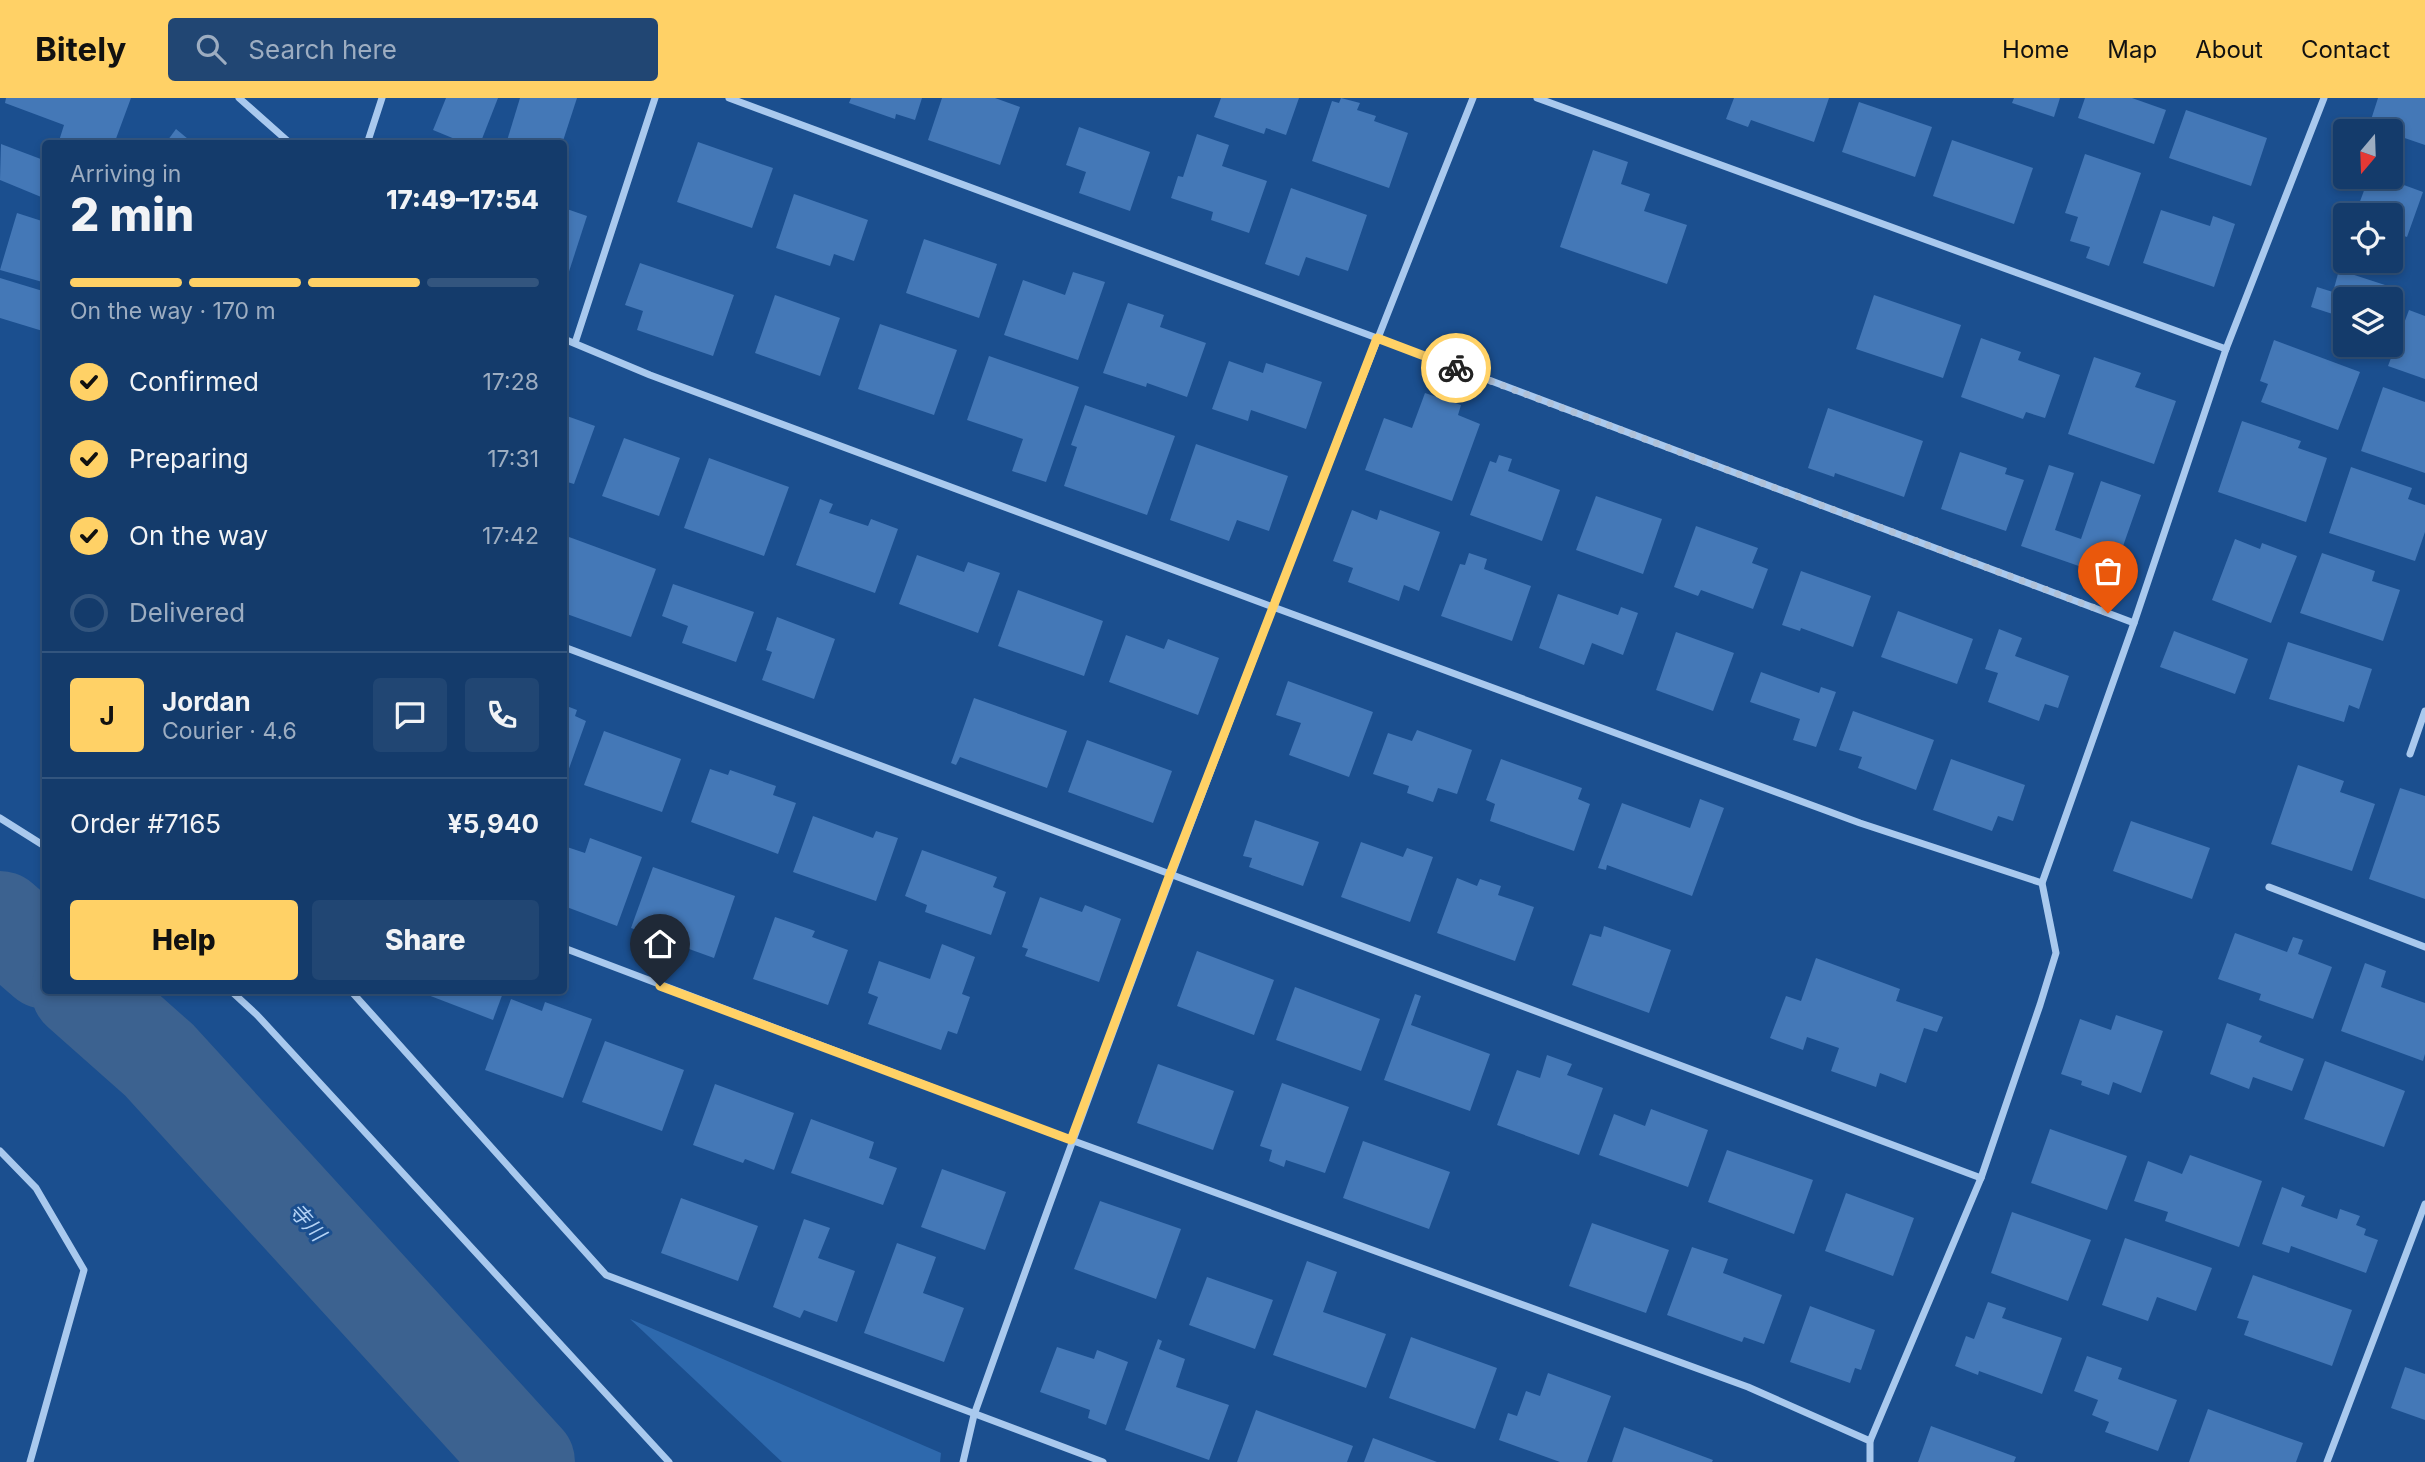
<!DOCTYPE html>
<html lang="en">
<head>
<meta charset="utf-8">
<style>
  :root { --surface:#143b6b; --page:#214673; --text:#f1f3f6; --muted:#9dadc1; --line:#33557e; --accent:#ffd166 }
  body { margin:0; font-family:Inter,"Noto Sans JP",sans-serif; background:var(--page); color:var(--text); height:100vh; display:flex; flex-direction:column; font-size:26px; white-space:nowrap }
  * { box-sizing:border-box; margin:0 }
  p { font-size:23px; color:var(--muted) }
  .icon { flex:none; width:38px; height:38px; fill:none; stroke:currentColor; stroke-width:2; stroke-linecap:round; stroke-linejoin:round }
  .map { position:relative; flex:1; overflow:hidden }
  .side { position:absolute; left:42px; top:42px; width:525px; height:854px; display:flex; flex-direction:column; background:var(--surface); border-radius:7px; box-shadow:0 4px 10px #0003,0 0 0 2px var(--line) }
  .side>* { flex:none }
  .needle { width:46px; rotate:199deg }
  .buttons { position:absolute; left:2333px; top:21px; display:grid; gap:14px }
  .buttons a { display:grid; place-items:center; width:70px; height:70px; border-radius:7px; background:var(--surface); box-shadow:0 4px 10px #0003,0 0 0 2px var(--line); font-size:35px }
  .pin { position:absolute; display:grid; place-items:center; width:60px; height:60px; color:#fff; margin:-72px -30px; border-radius:50% 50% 50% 0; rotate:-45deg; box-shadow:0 0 7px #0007 }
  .pin .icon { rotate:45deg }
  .courier { position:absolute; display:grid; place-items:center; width:70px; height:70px; margin:-35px; border:5px solid #ffd166; border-radius:50%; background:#fff; color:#222; box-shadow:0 2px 9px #0007 }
  .summary em { font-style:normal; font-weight:800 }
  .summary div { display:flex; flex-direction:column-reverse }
  .summary { display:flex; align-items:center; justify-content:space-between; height:119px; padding:0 28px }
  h1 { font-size:46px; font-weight:800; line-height:52px }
  .bar { display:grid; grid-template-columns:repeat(4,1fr); gap:10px 7px; align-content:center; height:84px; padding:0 28px }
  .bar i { height:9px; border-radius:5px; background:var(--line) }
  .bar .selected { background:var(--accent) }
  .bar p { grid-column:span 4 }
  .line { display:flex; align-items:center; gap:18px; padding:0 28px; border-top:2px solid var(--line) }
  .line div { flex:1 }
  .round { display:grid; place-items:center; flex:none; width:74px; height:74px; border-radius:7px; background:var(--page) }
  ol { padding:0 28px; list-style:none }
  li { display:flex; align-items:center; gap:21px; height:77px }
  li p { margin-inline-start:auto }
  li .icon { padding:7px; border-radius:50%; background:var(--accent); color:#111; stroke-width:4 }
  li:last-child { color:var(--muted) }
  li i { width:38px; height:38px; border:4px solid var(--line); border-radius:50% }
  .primary-button { display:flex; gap:14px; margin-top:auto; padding:14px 28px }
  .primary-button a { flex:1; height:80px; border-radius:7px; background:var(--accent); color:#111; font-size:28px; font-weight:800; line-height:80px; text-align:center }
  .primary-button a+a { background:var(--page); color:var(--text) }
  header { display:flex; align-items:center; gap:42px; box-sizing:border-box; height:98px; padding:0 35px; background:var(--accent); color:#111 }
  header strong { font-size:33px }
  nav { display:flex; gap:38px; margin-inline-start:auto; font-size:24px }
  .search { width:490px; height:63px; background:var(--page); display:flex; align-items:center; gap:18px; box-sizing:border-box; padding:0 24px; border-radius:7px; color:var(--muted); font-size:26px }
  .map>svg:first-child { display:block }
  .green { fill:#2e69ad }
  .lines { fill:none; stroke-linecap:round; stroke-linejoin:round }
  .river { stroke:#3c6290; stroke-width:98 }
  .building { fill:#4478b7 }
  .minor { stroke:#a9c9ee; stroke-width:7 }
  .done { stroke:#afc1d8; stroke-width:7; stroke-dasharray:0 12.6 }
  .route { stroke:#ffd166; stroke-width:9 }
  .labels { text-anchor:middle; stroke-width:6; stroke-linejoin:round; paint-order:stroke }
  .water-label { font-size:21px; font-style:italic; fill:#b5d3f5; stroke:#1b4f8f }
</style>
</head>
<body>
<header>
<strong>Bitely</strong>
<div class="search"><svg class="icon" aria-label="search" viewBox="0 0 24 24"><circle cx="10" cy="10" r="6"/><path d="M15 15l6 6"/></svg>Search here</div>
<nav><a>Home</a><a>Map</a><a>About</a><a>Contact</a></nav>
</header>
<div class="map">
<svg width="2425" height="1364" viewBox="0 0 2425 1364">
  <rect width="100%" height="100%" fill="#1b4f8f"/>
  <!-- green -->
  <path class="green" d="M630,1221L941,1355L940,1364H782Z"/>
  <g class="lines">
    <!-- river -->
    <g class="river">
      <path d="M0,822L46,862"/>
      <path d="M80,892L159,962L526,1364"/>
    </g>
  </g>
  <!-- building -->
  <g class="building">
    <path d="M6,0H131L114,46H58L64,27L5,5Z"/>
    <path d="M446,0H498L480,46H467L433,32Z"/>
    <path d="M520,0H577L562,46H506Z"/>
    <path d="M851,0H922L915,22L896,16L895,21L849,5Z"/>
    <path d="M942,0H995L1020,9L1000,67L928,42Z"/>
    <path d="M1221,0H1299L1286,37L1266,30L1264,36L1214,19Z"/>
    <path d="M1341,0L1360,5L1357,12L1376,18L1374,23L1408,35L1389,90L1312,63L1332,3L1339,5Z"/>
    <path d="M1734,0H1829L1814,44L1751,22L1748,29L1726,21Z"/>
    <path d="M2014,0H2060L2054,19L2012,5Z"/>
    <path d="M2085,0H2132L2166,12L2154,46L2078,20Z"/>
    <path d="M2378,0H2425V47L2390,35V33L2369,28Z"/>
    <path d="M1859,4L1932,29L1915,79L1842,54Z"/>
    <path d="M2186,12L2267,40L2251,88L2169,60Z"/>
    <path d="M1079,29L1150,54L1130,113L1079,95L1086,74L1066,67Z"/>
    <path d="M176,31L194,46H165Z"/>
    <path d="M1197,36L1229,47L1222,68L1267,83L1249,135L1211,122L1213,114L1171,100L1178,78L1183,79Z"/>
    <path d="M1952,42L2033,70L2014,126L1933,98Z"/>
    <path d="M698,44L773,70L752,130L677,104Z"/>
    <path d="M1,46L46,63V101L0,82Z"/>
    <path d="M1593,52L1628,64L1621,86L1650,96L1644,113L1687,127L1667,186L1560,149Z"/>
    <path d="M2085,56L2141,75L2109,168L2086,160L2090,149L2070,143L2078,119L2065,115Z"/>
    <path d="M2369,79H2382L2423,94L2407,139L2390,133V117H2355Z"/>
    <path d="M1291,90L1367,117L1348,173L1306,159L1299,178L1265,166Z"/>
    <path d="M794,96L868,122L854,163L834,156L830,168L776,150Z"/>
    <path d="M564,110L587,118L564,189Z"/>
    <path d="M2161,112L2210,128L2213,118L2235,126L2214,189L2143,165Z"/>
    <path d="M17,115L45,124L43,132H46V185L0,172Z"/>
    <path d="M924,141L997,166L979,220L906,195Z"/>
    <path d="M640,165L734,197L713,258L637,232L643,213L625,207Z"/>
    <path d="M2339,172L2385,187L2380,201H2345V220L2311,209L2317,189L2333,194Z"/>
    <path d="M1073,174L1105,184L1078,262L1004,237L1023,182L1065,197Z"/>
    <path d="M0,180L46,194V234L0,220Z"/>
    <path d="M775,197L840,220L820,278L755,255Z"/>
    <path d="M1874,197L1961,227L1943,280L1856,251Z"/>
    <path d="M1128,205L1164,217L1160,229L1206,245L1187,299L1147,285L1146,289L1103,275Z"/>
    <path d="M2409,212L2425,218V281L2388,268Z"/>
    <path d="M880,226L957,252L934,317L858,291Z"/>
    <path d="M1981,240L2021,254L2018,262L2060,277L2045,320L2026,314L2023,321L1961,299Z"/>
    <path d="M2274,242L2360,274L2338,332L2261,304L2268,286L2260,283Z"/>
    <path d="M989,258L1079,289L1046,384L1012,373L1023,341L967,322Z"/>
    <path d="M2094,259L2141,275L2135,289L2176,303L2154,366L2068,336Z"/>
    <path d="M1229,263L1263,275L1266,265L1322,284L1306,331L1251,312L1248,323L1212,311Z"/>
    <path d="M2383,289L2425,304V375L2361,353Z"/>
    <path d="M1425,295L1461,307L1458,317L1480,326L1452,403L1365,372L1384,320L1412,330Z"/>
    <path d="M1085,307L1175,338L1147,417L1064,388L1077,349L1071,347Z"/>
    <path d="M1828,310L1923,343L1904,399L1835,375L1834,379L1808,370Z"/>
    <path d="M564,317L595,328L574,386L564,383Z"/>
    <path d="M2242,323L2301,343L2298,350L2327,360L2306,424L2218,394Z"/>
    <path d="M624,340L680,360L659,418L602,398Z"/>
    <path d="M1196,346L1288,378L1269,433L1237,422L1229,443L1170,422Z"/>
    <path d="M1960,354L2007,370L2005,376L2024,382L2006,433L1941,411Z"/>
    <path d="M1499,357L1512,361L1508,373L1560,392L1542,443L1470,417L1490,363L1496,365Z"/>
    <path d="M709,360L789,389L764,458L684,430Z"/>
    <path d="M2049,367L2074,375L2055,432L2081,441L2101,383L2141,397L2122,451L2109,447L2099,475L2021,448Z"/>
    <path d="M2351,369L2412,390L2408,401L2425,407V434L2415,463L2329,435Z"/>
    <path d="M1596,398L1662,421L1643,476L1576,452Z"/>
    <path d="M820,401L833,406L829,415L868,428L871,421L898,431L875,495L796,467Z"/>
    <path d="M1352,412L1377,422L1380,412L1440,434L1419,493L1404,487L1399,503L1348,484L1353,470L1333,463Z"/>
    <path d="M1696,428L1758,450L1752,465L1768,471L1753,511L1701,492L1698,498L1674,489Z"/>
    <path d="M569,439L656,471L631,539L564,515V454Z"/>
    <path d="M2235,441L2260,451L2262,445L2297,458L2271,525L2212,502Z"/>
    <path d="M1469,455L1487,461L1484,471L1531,488L1512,543L1441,518L1460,466L1465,467Z"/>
    <path d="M2322,455L2375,473L2372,483L2400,492L2383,543L2300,515Z"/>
    <path d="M917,457L964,474L968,464L1000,475L978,535L899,506Z"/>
    <path d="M1801,473L1871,498L1853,549L1801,530L1800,533L1782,527Z"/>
    <path d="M673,486L754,514L736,564L682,545L688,528L662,518Z"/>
    <path d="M1018,492L1103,523L1084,578L998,548Z"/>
    <path d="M1558,496L1618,517L1621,509L1638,515L1623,557L1592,545L1584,567L1539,550Z"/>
    <path d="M1898,513L1973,541L1957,586L1881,559Z"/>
    <path d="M777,519L835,541L814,601L762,582L772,554L766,552Z"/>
    <path d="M1999,531L2022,540L2015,558L2069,578L2058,610L2045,606L2039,623L1988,604L1998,575L1985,571Z"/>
    <path d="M2174,533L2248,561L2235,596L2160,569Z"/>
    <path d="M1676,534L1734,555L1713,613L1656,592Z"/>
    <path d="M1126,537L1164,551L1168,541L1219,560L1198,617L1109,584Z"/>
    <path d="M2288,544L2372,571L2359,611L2349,607L2344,624L2269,601Z"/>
    <path d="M1761,574L1819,595L1821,589L1836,594L1816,649L1793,642L1800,621L1750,604Z"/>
    <path d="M1288,583L1373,614L1349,679L1289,657L1301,625L1276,617Z"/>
    <path d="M974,600L1067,633L1047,690L960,659L956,667L951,665Z"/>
    <path d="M564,607L577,612L575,618L586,623L566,679H564Z"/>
    <path d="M1853,613L1934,642L1916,692L1858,670L1862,659L1839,652Z"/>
    <path d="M1417,632L1472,652L1457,696L1438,690L1433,704L1407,695L1409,688L1373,676L1388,635L1412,643Z"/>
    <path d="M604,633L681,661L662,714L584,687Z"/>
    <path d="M1087,642L1172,673L1153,725L1068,694Z"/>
    <path d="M1501,661L1582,690L1578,701L1590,706L1574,753L1490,723L1495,706L1486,702Z"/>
    <path d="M1951,661L2025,687L2013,723L1998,718L1992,733L1933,712Z"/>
    <path d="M2298,667L2344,683L2340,694L2375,706L2352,773L2271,746Z"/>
    <path d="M710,671L728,677L730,672L776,688L773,697L796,705L778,756L691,724Z"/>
    <path d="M2400,690L2425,698V801L2369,781Z"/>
    <path d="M1700,701L1724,710L1692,798L1607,767L1606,772L1598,770L1622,705L1690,730Z"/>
    <path d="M813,718L873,740L876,733L898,740L876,803L793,774Z"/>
    <path d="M1255,722L1319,744L1303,788L1249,769L1252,760L1243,758Z"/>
    <path d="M2131,723L2210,750L2192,801L2113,773Z"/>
    <path d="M590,740L642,759L617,828L564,808V748L585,755Z"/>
    <path d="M1361,744L1403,759L1407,750L1433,759L1410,824L1341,799Z"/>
    <path d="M922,752L997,779L993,789L1006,794L991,837L925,814L927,807L905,798Z"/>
    <path d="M653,769L735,798L714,860L631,830Z"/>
    <path d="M1457,780L1477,788L1480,781L1501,788L1498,797L1534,809L1515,863L1437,835Z"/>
    <path d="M1040,799L1082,814L1085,807L1121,821L1099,884L1025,858L1028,851L1022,849Z"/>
    <path d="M775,819L815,833L812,839L848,852L828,907L753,881Z"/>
    <path d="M1604,828L1671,852L1649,915L1572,887L1590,836L1601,839Z"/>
    <path d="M2235,835L2287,854L2293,839L2303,842L2298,856L2332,869L2313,921L2259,902L2261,896L2218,881Z"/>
    <path d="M942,846L975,859L962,896L970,899L957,936L948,933L941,952L868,926L878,899L868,895L879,863L930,881Z"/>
    <path d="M1197,853L1274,882L1254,937L1177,908Z"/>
    <path d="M1816,860L1900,891L1896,903L1943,919L1937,934L1924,930L1906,985L1880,975L1876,989L1831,973L1839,950L1807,939L1803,952L1770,940L1786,898L1801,903Z"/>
    <path d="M2365,865L2386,873L2381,889L2425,905V956L2423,963L2341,933Z"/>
    <path d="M1295,889L1380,921L1361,973L1276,942Z"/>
    <path d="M415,892H504L493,922Z"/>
    <path d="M1415,896L1421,898L1411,927L1490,956L1470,1013L1384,982Z"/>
    <path d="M511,901L542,913L545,904L592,921L563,1000L485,972Z"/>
    <path d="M2116,917L2163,933L2141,995L2113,984L2109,997L2081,987L2082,983L2061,976L2080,921L2111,932Z"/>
    <path d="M2227,925L2262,938L2259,944L2304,961L2292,993L2253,979L2249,991L2210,976Z"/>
    <path d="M605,943L684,972L662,1033L582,1004Z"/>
    <path d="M1547,957L1572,966L1567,977L1603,990L1579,1057L1497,1027L1517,972L1540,980Z"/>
    <path d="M2325,963L2405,993L2384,1049L2304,1021Z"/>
    <path d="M1158,966L1234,993L1213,1052L1137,1025Z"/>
    <path d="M1282,985L1349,1009L1325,1075L1286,1062L1284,1069L1269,1063L1272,1052L1260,1048Z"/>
    <path d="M715,986L794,1015L774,1072L745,1061L743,1065L693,1047Z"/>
    <path d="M1651,1011L1708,1032L1688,1089L1599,1057L1614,1016L1645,1028Z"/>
    <path d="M811,1021L874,1044L869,1060L897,1070L883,1107L791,1075Z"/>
    <path d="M2050,1031L2127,1058L2107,1112L2031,1085Z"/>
    <path d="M1363,1043L1450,1074L1429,1131L1343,1100Z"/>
    <path d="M1727,1052L1813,1082L1794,1136L1708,1104Z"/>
    <path d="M2190,1057L2262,1083L2239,1149L2165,1123L2168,1114L2134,1103L2148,1063L2182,1076Z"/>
    <path d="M942,1071L1006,1094L985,1152L921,1129Z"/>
    <path d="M2282,1089L2305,1098L2301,1108L2337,1121L2340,1111L2360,1118L2356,1127L2366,1131L2364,1137L2378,1142L2366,1175L2291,1148L2289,1155L2262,1146Z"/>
    <path d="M1846,1095L1914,1120L1893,1178L1825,1153Z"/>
    <path d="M681,1100L758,1128L738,1183L661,1155Z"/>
    <path d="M1100,1103L1181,1131L1156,1201L1074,1171Z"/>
    <path d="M2012,1114L2091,1142L2068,1203L1991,1175Z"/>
    <path d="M804,1121L830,1130L818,1160L855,1173L837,1224L804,1212L800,1220L773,1209Z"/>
    <path d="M1592,1125L1669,1152L1646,1215L1569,1188Z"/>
    <path d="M2125,1140L2212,1170L2196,1213L2157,1199L2148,1223L2102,1207Z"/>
    <path d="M897,1145L936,1159L923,1195L964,1210L944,1264L864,1235Z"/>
    <path d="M1692,1149L1728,1161L1723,1175L1782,1197L1764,1246L1744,1239L1742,1244L1667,1217Z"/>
    <path d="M1307,1163L1337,1174L1323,1214L1386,1236L1366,1290L1273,1257Z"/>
    <path d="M2253,1177L2352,1212L2332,1268L2244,1237L2249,1223L2237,1220Z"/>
    <path d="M1207,1179L1273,1202L1255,1251L1189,1227Z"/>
    <path d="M1988,1204L2006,1210L2002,1220L2062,1240L2042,1296L1979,1273L1978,1277L1955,1268L1966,1238L1974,1241Z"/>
    <path d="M1810,1208L1875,1232L1861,1272L1855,1270L1850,1285L1790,1264Z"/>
    <path d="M1411,1239L1497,1270L1475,1331L1389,1300Z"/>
    <path d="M1158,1241L1162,1243L1159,1251L1185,1261L1176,1289L1229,1307L1209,1362L1125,1332Z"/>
    <path d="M1057,1249L1094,1261L1097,1252L1128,1264L1106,1327L1088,1320L1090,1312L1040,1294Z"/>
    <path d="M2087,1258L2122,1270L2118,1281L2177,1302L2158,1353L2105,1334L2109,1324L2092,1317L2098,1302L2074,1293Z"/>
    <path d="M2405,1269L2425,1276V1322L2391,1310Z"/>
    <path d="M1548,1275L1611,1298L1587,1364H1560L1499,1342L1508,1315L1517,1318L1526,1293L1540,1298Z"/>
    <path d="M2208,1311L2303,1345L2296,1364H2189Z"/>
    <path d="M1256,1312L1353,1348L1347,1364H1237Z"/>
    <path d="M1931,1328L2016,1359L2014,1364H1918Z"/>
    <path d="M1624,1329L1713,1362L1712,1364H1612Z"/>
    <path d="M1373,1340L1437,1364H1364Z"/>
  </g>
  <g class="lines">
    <!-- minor -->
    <g class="minor">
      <path d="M239,0L291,46"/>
      <path d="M729,0L1377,240L2134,525"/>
      <path d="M1537,0L2226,251"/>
      <path d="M367,46L382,0"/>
      <path d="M564,241L650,277L1273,509L1860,725L2042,785"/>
      <path d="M575,245L655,0"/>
      <path d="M564,549L1981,1080"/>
      <path d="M2410,656L2425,613"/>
      <path d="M0,720L46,749"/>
      <path d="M2269,789L2425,849"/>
      <path d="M564,850L1071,1042L1748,1289L1870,1343V1364"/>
      <path d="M230,892L257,917L669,1364"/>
      <path d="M350,892L606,1177L1103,1364"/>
      <path d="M0,1053L36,1090L84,1172L30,1364"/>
      <path d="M1870,1343L1981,1080L2040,907L2056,855L2042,785L2134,525L2226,251L2324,0"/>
      <path d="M963,1364L974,1317C1131,874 1299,436 1473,0"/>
      <path d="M2327,1364L2425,1106"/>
    </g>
  </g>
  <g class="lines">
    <!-- done -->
    <path class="done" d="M1456,270L2108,515"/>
    <!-- route -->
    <path class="route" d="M660,888L1071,1042L1170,776L1377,240L1456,270"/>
  </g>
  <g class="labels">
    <!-- water labels -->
    <g class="water-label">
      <text transform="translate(307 1124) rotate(48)" y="7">寺川</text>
    </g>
  </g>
</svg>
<div class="buttons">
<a><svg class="needle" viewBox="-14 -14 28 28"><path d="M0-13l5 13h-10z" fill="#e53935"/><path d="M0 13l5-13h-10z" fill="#9dadc1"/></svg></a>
<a><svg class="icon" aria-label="locate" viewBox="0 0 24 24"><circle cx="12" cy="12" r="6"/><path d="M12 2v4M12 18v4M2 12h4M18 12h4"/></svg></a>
<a><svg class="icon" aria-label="layers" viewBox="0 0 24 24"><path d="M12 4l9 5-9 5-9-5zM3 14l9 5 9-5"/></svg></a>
</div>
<div class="pin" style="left:2108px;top:515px;background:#ea580c"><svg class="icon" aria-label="bag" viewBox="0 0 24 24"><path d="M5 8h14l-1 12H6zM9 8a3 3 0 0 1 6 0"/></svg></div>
<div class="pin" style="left:660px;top:888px;background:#1f2937"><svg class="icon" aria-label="home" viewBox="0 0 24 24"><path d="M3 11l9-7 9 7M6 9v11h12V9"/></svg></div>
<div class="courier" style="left:1456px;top:270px"><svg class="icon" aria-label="bike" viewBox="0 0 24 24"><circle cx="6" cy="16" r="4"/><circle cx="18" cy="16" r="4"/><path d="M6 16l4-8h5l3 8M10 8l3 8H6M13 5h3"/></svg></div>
<section class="side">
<div class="summary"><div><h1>2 min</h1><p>Arriving in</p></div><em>17:49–17:54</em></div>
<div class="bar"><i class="selected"></i><i class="selected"></i><i class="selected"></i><i></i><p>On the way · 170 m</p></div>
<ol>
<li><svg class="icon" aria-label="check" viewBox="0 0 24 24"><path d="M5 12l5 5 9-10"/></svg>Confirmed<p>17:28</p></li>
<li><svg class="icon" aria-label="check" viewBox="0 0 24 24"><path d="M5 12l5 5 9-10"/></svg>Preparing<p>17:31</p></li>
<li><svg class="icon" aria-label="check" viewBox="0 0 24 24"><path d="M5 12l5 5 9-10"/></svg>On the way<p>17:42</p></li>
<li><i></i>Delivered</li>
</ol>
<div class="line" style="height:126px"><b class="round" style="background:var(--accent);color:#111">J</b><div><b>Jordan</b><p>Courier · 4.6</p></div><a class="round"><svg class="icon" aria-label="chat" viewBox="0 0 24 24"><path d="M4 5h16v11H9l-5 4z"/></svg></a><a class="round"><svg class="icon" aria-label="phone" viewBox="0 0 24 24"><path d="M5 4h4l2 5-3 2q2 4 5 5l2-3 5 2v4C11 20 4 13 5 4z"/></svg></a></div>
<div class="line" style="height:91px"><div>Order #7165</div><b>¥5,940</b></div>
<div class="primary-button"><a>Help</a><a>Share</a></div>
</section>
</div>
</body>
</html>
